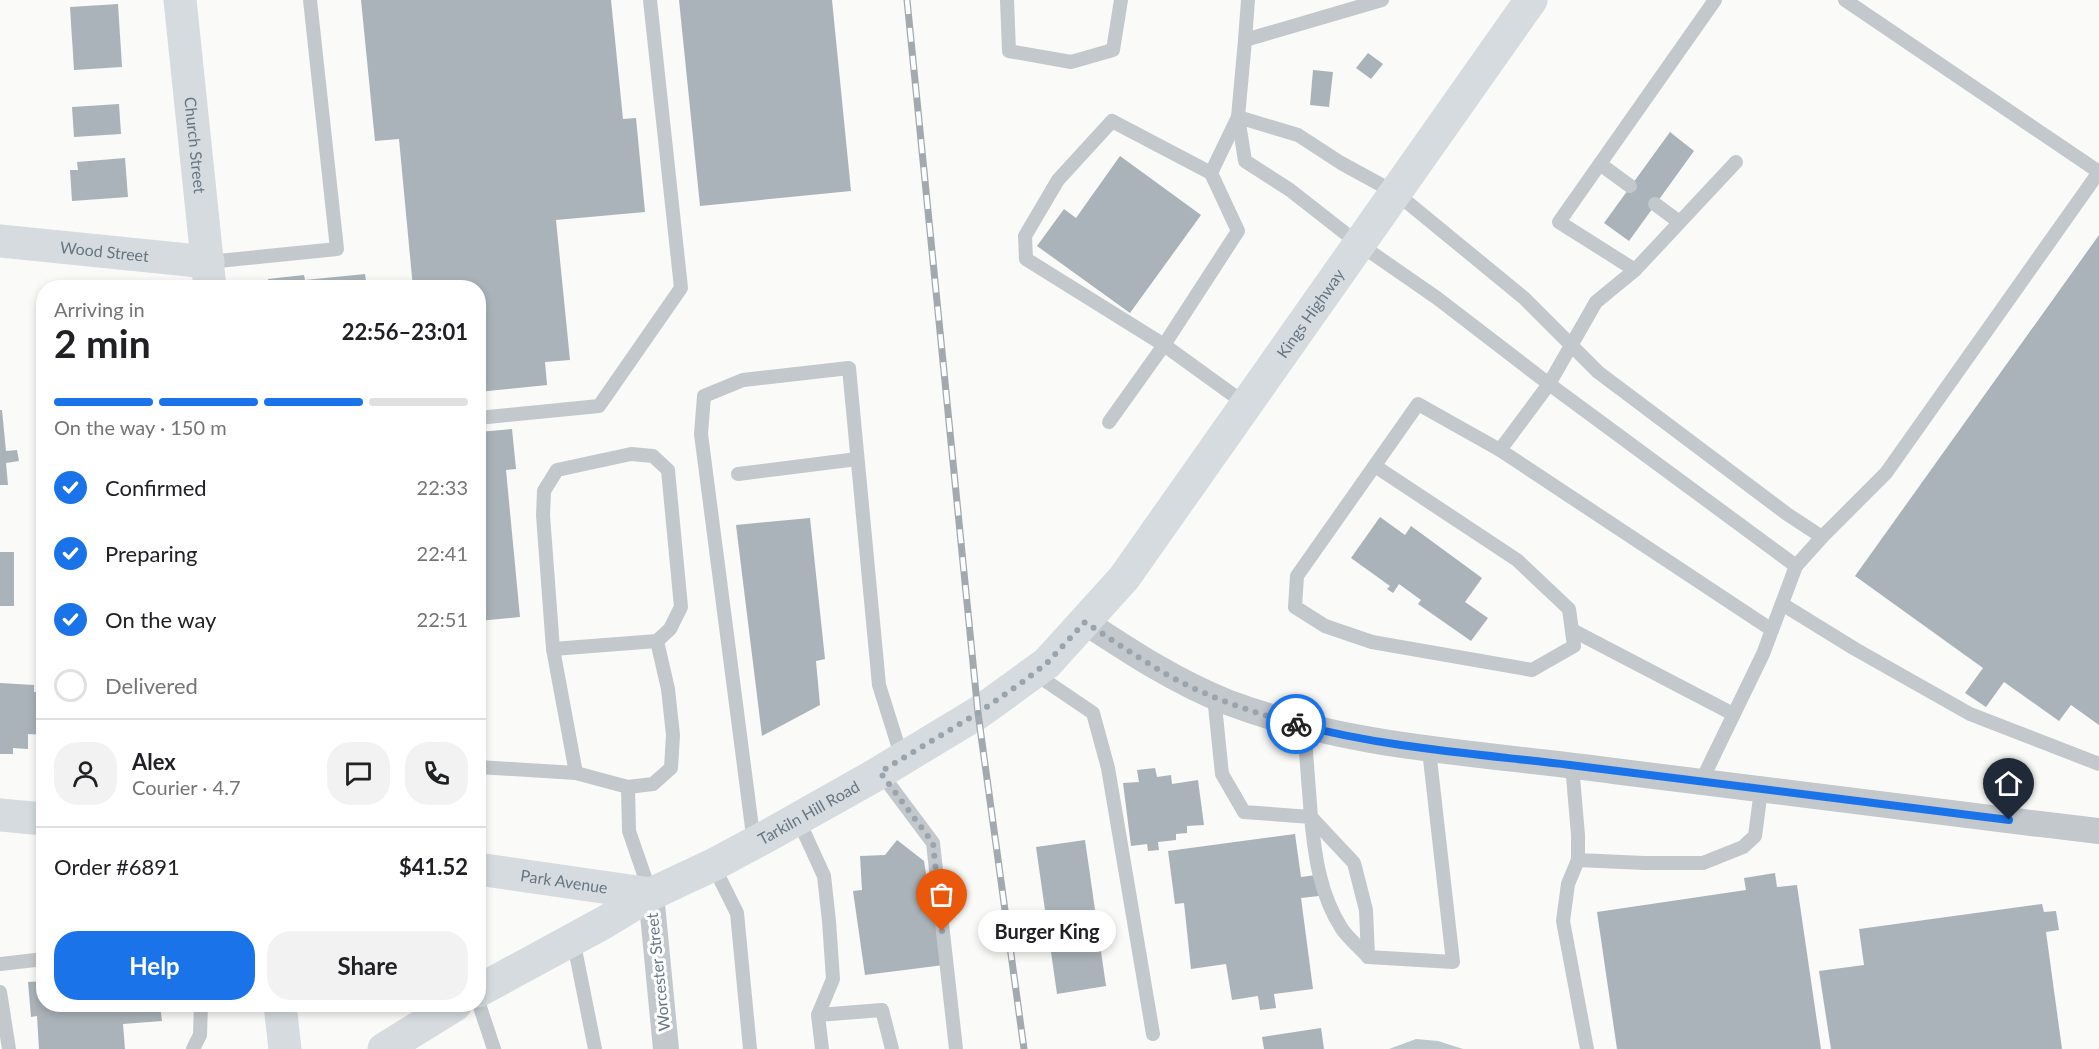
<!DOCTYPE html>
<html lang="en">
<head>
<meta charset="utf-8">
<style>
  :root { --surface:#fff; --page:#f2f2f2; --text:#202124; --muted:#757577; --line:#e0e0e0; --accent:#1a73e8 }
  body { margin:0; font-family:Lato,sans-serif; background:var(--page); color:var(--text); height:100vh; display:flex; flex-direction:column; font-size:22px; white-space:nowrap }
  * { box-sizing:border-box; margin:0 }
  p { font-size:20px; color:var(--muted) }
  .icon { flex:none; width:33px; height:33px; fill:none; stroke:currentColor; stroke-width:2; stroke-linecap:round; stroke-linejoin:round }
  .map { position:relative; flex:1; overflow:hidden }
  .drawer { position:absolute; left:36px; top:280px; width:450px; height:732px; display:flex; flex-direction:column; background:var(--surface); border-radius:24px; box-shadow:0 3px 9px #0003 }
  .drawer>* { flex:none }
  .pin { position:absolute; display:grid; place-items:center; width:51px; height:51px; color:#fff; margin:-62px -26px; border-radius:50% 50% 50% 0; rotate:-45deg; box-shadow:0 0 6px #0007 }
  .pin .icon { rotate:45deg }
  .courier { position:absolute; display:grid; place-items:center; width:60px; height:60px; margin:-30px; border:4px solid #1a73e8; border-radius:50%; background:#fff; color:#222; box-shadow:0 2px 8px #0007 }
  .bubble { position:absolute; height:42px; border-radius:21px; background:var(--surface); box-shadow:0 3px 9px #0003; font-size:20px; font-weight:700; line-height:42px; text-align:center }
  .summary em { font-style:normal; font-weight:700 }
  .summary div { display:flex; flex-direction:column-reverse }
  .summary { display:flex; align-items:center; justify-content:space-between; height:102px; padding:0 18px }
  h1 { font-size:39px; font-weight:700; line-height:45px }
  .bar { display:grid; grid-template-columns:repeat(4,1fr); gap:9px 6px; align-content:center; height:72px; padding:0 18px }
  .bar i { height:8px; border-radius:4px; background:var(--line) }
  .bar .on { background:var(--accent) }
  .bar p { grid-column:span 4 }
  .line { display:flex; align-items:center; gap:15px; padding:0 18px; border-top:2px solid var(--line) }
  .line div { flex:1 }
  .round { display:grid; place-items:center; flex:none; width:63px; height:63px; border-radius:24px; background:var(--page) }
  ol { padding:0 18px; list-style:none }
  li { display:flex; align-items:center; gap:18px; height:66px }
  li p { margin-inline-start:auto }
  li .icon { padding:6px; border-radius:50%; background:var(--accent); color:#fff; stroke-width:4 }
  li:last-child { color:var(--muted) }
  li i { width:33px; height:33px; border:3px solid var(--line); border-radius:50% }
  .button { display:flex; gap:12px; margin-top:auto; padding:12px 18px }
  .button a { flex:1; height:69px; border-radius:24px; background:var(--accent); color:#fff; font-size:24px; font-weight:700; line-height:69px; text-align:center }
  .button a+a { background:var(--page); color:var(--text) }
  .map>svg:first-child { display:block }
  .water { fill:#bbc7cb }
  .building { fill:#aab3b9 }
  .lines { fill:none; stroke-linecap:round; stroke-linejoin:round }
  .lane { stroke:#c3c8cc; stroke-width:14 }
  .street { stroke:#c3c8cc; stroke-width:26 }
  .secondary { stroke:#d6dbdf; stroke-width:33 }
  .rail-casing { stroke:#a2aab0; stroke-width:7 }
  .rail { stroke:#fff; stroke-width:4.5; stroke-dasharray:14; stroke-linecap:butt }
  .done { stroke:#99a4ac; stroke-width:6; stroke-dasharray:0 10.8 }
  .route { stroke:#1a73e8; stroke-width:8 }
  .labels { text-anchor:middle; stroke-width:6; stroke-linejoin:round; paint-order:stroke }
  .street-label { font-size:16px; fill:#657683; stroke:#fff }
</style>
</head>
<body>
<div class="map">
<svg width="2099" height="1049" viewBox="0 0 2099 1049">
  <rect width="100%" height="100%" fill="#fafaf8"/>
  <!-- water -->
  <path class="water" d="M1416,1039L1438,1041L1463,1049H1389Z"/>
  <!-- building -->
  <g class="building">
    <path d="M361,0H611L623,119L636,118L645,212L556,220L570,360L545,362L547,385L478,392V288H413L399,139L375,141Z"/>
    <path d="M679,0H832L851,191L700,206Z"/>
    <path d="M118,4L122,67L74,70L70,7Z"/>
    <path d="M1368,53L1383,64L1371,79L1356,68Z"/>
    <path d="M1313,70L1333,72L1329,107L1310,105Z"/>
    <path d="M119,104L121,134L74,137L72,107Z"/>
    <path d="M1670,132L1694,151L1629,241L1604,223Z"/>
    <path d="M1120,156L1201,215L1130,313L1037,246L1064,209L1076,218Z"/>
    <path d="M125,158L128,197L72,201L70,170H78L77,162Z"/>
    <path d="M2099,235V725L2071,705L2059,721L2004,682L1986,707L1965,693L1983,668L1855,576Z"/>
    <path d="M365,274L367,288H269L268,279L304,275L305,280Z"/>
    <path d="M0,410H2L6,451L17,450L19,461L6,463L8,485H0Z"/>
    <path d="M512,429L516,469L506,470L520,617L478,621V432Z"/>
    <path d="M1380,517L1405,535L1411,526L1482,578L1465,602L1488,618L1471,641L1418,604L1421,600L1399,584L1393,593L1387,589L1390,586L1351,558Z"/>
    <path d="M810,518L825,659L816,661L820,705L762,736L736,525Z"/>
    <rect x="0" y="552" width="14" height="54"/>
    <path d="M0,683L34,685V692L44,693V735L28,734V749L13,748V754H0Z"/>
    <path d="M1155,768L1157,777L1171,775L1172,784L1198,780L1204,825L1187,826V833L1176,834V840L1158,842L1159,850L1148,851L1147,844L1131,846L1123,783L1139,782L1137,770Z"/>
    <path d="M1295,834L1301,877L1316,875L1319,896L1301,898L1313,989L1274,994L1276,1008L1260,1010L1258,996L1232,1000L1226,964L1191,969L1184,903L1175,904L1168,851Z"/>
    <path d="M897,840L924,861L927,880H934L944,965L865,975L853,891L862,890L860,856L885,855Z"/>
    <path d="M1085,840L1106,986L1057,994L1036,847Z"/>
    <path d="M1775,873L1777,887L1797,885L1821,1049H1617L1597,912L1746,890L1744,878Z"/>
    <path d="M2042,904L2044,912L2056,911L2059,930L2046,932L2062,1049H1831L1819,971L1864,965L1859,929Z"/>
    <path d="M44,981V1005H160L162,1021L123,1024L125,1049H39L37,1016L31,1017L28,982Z"/>
    <path d="M1321,1028L1324,1049H1264L1262,1037Z"/>
  </g>
  <g class="lines">
    <!-- lane -->
    <g class="lane">
      <path d="M1007,0L1009,51L1071,62L1113,50L1121,0"/>
      <path d="M1382,0L1245,40L1238,117L1245,161L1290,190L1359,244L1437,298L1549,384L1796,566"/>
      <path d="M1715,0L1559,222L1635,270L1596,302L1549,384L1500,450L1772,630"/>
      <path d="M1845,0L2099,172"/>
      <path d="M1245,40L1248,0"/>
      <path d="M1238,117L1298,135L1341,163L1396,193L1524,298L1598,372L1787,514L1822,537"/>
      <path d="M1600,164L1630,186"/>
      <path d="M1211,173L1112,121L1058,180L1025,236L1026,259L1164,345L1238,231L1211,173L1238,117"/>
      <path d="M1655,204L1678,221"/>
      <path d="M208,262L337,249L310,0"/>
      <path d="M1635,270L1736,162"/>
      <path d="M478,418L599,406L681,288L650,0"/>
      <path d="M1109,422L1164,345L1247,405"/>
      <path d="M1375,466L1517,560L1569,609L1574,646L1532,670L1372,642L1325,626L1295,607L1297,576L1418,404L1500,450"/>
      <path d="M738,474L857,459"/>
      <path d="M1782,604L1855,649L1970,714L2099,764"/>
      <path d="M1572,630L1733,714"/>
      <path d="M553,649L543,515L544,491L557,470L631,454L653,456L668,470L681,607L670,629L657,641"/>
      <path d="M1034,673L1093,713L1108,768L1153,1034"/>
      <path d="M1214,696L1222,774L1244,812L1311,817C1315,857 1320,895 1342,929C1349,939 1360,948 1368,957"/>
      <path d="M1304,726L1311,817L1354,863L1366,910L1368,957L1453,962L1429,750"/>
      <path d="M1572,765L1578,835V860L1644,863H1703L1743,847L1755,836L1761,790"/>
      <path d="M478,767L576,773"/>
      <path d="M880,772L933,843L956,1049"/>
      <path d="M1701,782L1763,654L1796,566L1822,537L1886,473L2099,172"/>
      <path d="M628,787L576,773L553,649L657,641L668,689L673,735L671,768L653,784L628,787L629,831L650,892"/>
      <path d="M798,819L824,876L829,921L833,979L818,1015"/>
      <path d="M754,843L701,434L704,396L743,380L849,368L879,685L902,758"/>
      <path d="M1578,860L1568,884L1563,921L1587,1049"/>
      <path d="M713,865L737,913L750,1049"/>
      <path d="M573,939L595,1049"/>
      <path d="M0,964L44,959"/>
      <path d="M0,992L9,1049"/>
      <path d="M478,1001L494,1049"/>
      <path d="M193,1049L200,1035L201,1005"/>
      <path d="M822,1049L818,1015L882,1010L892,1049"/>
    </g>
    <!-- street -->
    <g class="street">
      <path d="M1085,622C1131,652 1176,682 1227,702C1351,749 1484,753 1614,771C1775,792 1937,812 2099,831"/>
      <path d="M651,894L666,1049"/>
    </g>
    <!-- secondary -->
    <g class="secondary">
      <path id="s1" d="M180,0L210,288"/>
      <path id="s2" d="M0,241L208,262"/>
      <path d="M0,815L44,819"/>
      <path id="s3" d="M478,869L651,894"/>
      <path id="s4" d="M478,991L605,922L651,894L713,865L767,836L872,777L978,713L1047,663L1124,578L1531,0"/>
      <path d="M280,1005L285,1049"/>
      <path d="M384,1049L455,1005"/>
    </g>
    <defs>
      <path id="rail" d="M907,0L978,713L1024,1049"/>
    </defs>
    <!-- rail casing -->
    <use href="#rail" class="rail-casing"/>
    <!-- rail -->
    <use href="#rail" class="rail"/>
  </g>
  <g class="lines">
    <!-- done -->
    <path class="done" d="M942,931L933,843L880,772L978,713L1024,681L1047,663L1085,622C1115,642 1144,662 1175,679C1213,699 1255,713 1296,724"/>
    <!-- route -->
    <path class="route" d="M1296,724C1386,748 1478,754 1570,765C1717,783 1863,802 2009,820"/>
  </g>
  <g class="labels">
    <!-- street labels -->
    <g class="street-label">
      <text dy="6" stroke="none"><textPath href="#s1" startOffset="146">Church Street</textPath></text>
      <text dy="6" stroke="none"><textPath href="#s2" startOffset="105">Wood Street</textPath></text>
      <text dy="6" stroke="none"><textPath href="#s4" startOffset="1096">Kings Highway</textPath></text>
      <text dy="6" stroke="none"><textPath href="#s4" startOffset="376">Tarkiln Hill Road</textPath></text>
      <text dy="6" stroke="none"><textPath href="#s3" startOffset="87">Park Avenue</textPath></text>
      <text transform="translate(658 972) rotate(-96)" y="6">Worcester Street</text>
    </g>
  </g>
</svg>
<div class="pin" style="left:942px;top:931px;background:#ea580c"><svg class="icon" aria-label="bag" viewBox="0 0 24 24"><path d="M5 8h14l-1 12H6zM9 8a3 3 0 0 1 6 0"/></svg></div>
<div class="pin" style="left:2009px;top:820px;background:#1f2937"><svg class="icon" aria-label="home" viewBox="0 0 24 24"><path d="M3 11l9-7 9 7M6 9v11h12V9"/></svg></div>
<div class="courier" style="left:1296px;top:724px"><svg class="icon" aria-label="bike" viewBox="0 0 24 24"><circle cx="6" cy="16" r="4"/><circle cx="18" cy="16" r="4"/><path d="M6 16l4-8h5l3 8M10 8l3 8H6M13 5h3"/></svg></div>
<div class="bubble" style="left:978px;top:910px;width:138px">Burger King</div>
<section class="drawer">
<div class="summary"><div><h1>2 min</h1><p>Arriving in</p></div><em>22:56–23:01</em></div>
<div class="bar"><i class="on"></i><i class="on"></i><i class="on"></i><i></i><p>On the way · 150 m</p></div>
<ol>
<li><svg class="icon" aria-label="check" viewBox="0 0 24 24"><path d="M5 12l5 5 9-10"/></svg>Confirmed<p>22:33</p></li>
<li><svg class="icon" aria-label="check" viewBox="0 0 24 24"><path d="M5 12l5 5 9-10"/></svg>Preparing<p>22:41</p></li>
<li><svg class="icon" aria-label="check" viewBox="0 0 24 24"><path d="M5 12l5 5 9-10"/></svg>On the way<p>22:51</p></li>
<li><i></i>Delivered</li>
</ol>
<div class="line" style="height:108px"><a class="round"><svg class="icon" aria-label="person" viewBox="0 0 24 24"><circle cx="12" cy="8" r="4"/><path d="M4 21q1-7 8-7t8 7"/></svg></a><div><b>Alex</b><p>Courier · 4.7</p></div><a class="round"><svg class="icon" aria-label="chat" viewBox="0 0 24 24"><path d="M4 5h16v11H9l-5 4z"/></svg></a><a class="round"><svg class="icon" aria-label="phone" viewBox="0 0 24 24"><path d="M5 4h4l2 5-3 2q2 4 5 5l2-3 5 2v4C11 20 4 13 5 4z"/></svg></a></div>
<div class="line" style="height:78px"><div>Order #6891</div><b>$41.52</b></div>
<div class="button"><a>Help</a><a>Share</a></div>
</section>
</div>
</body>
</html>
